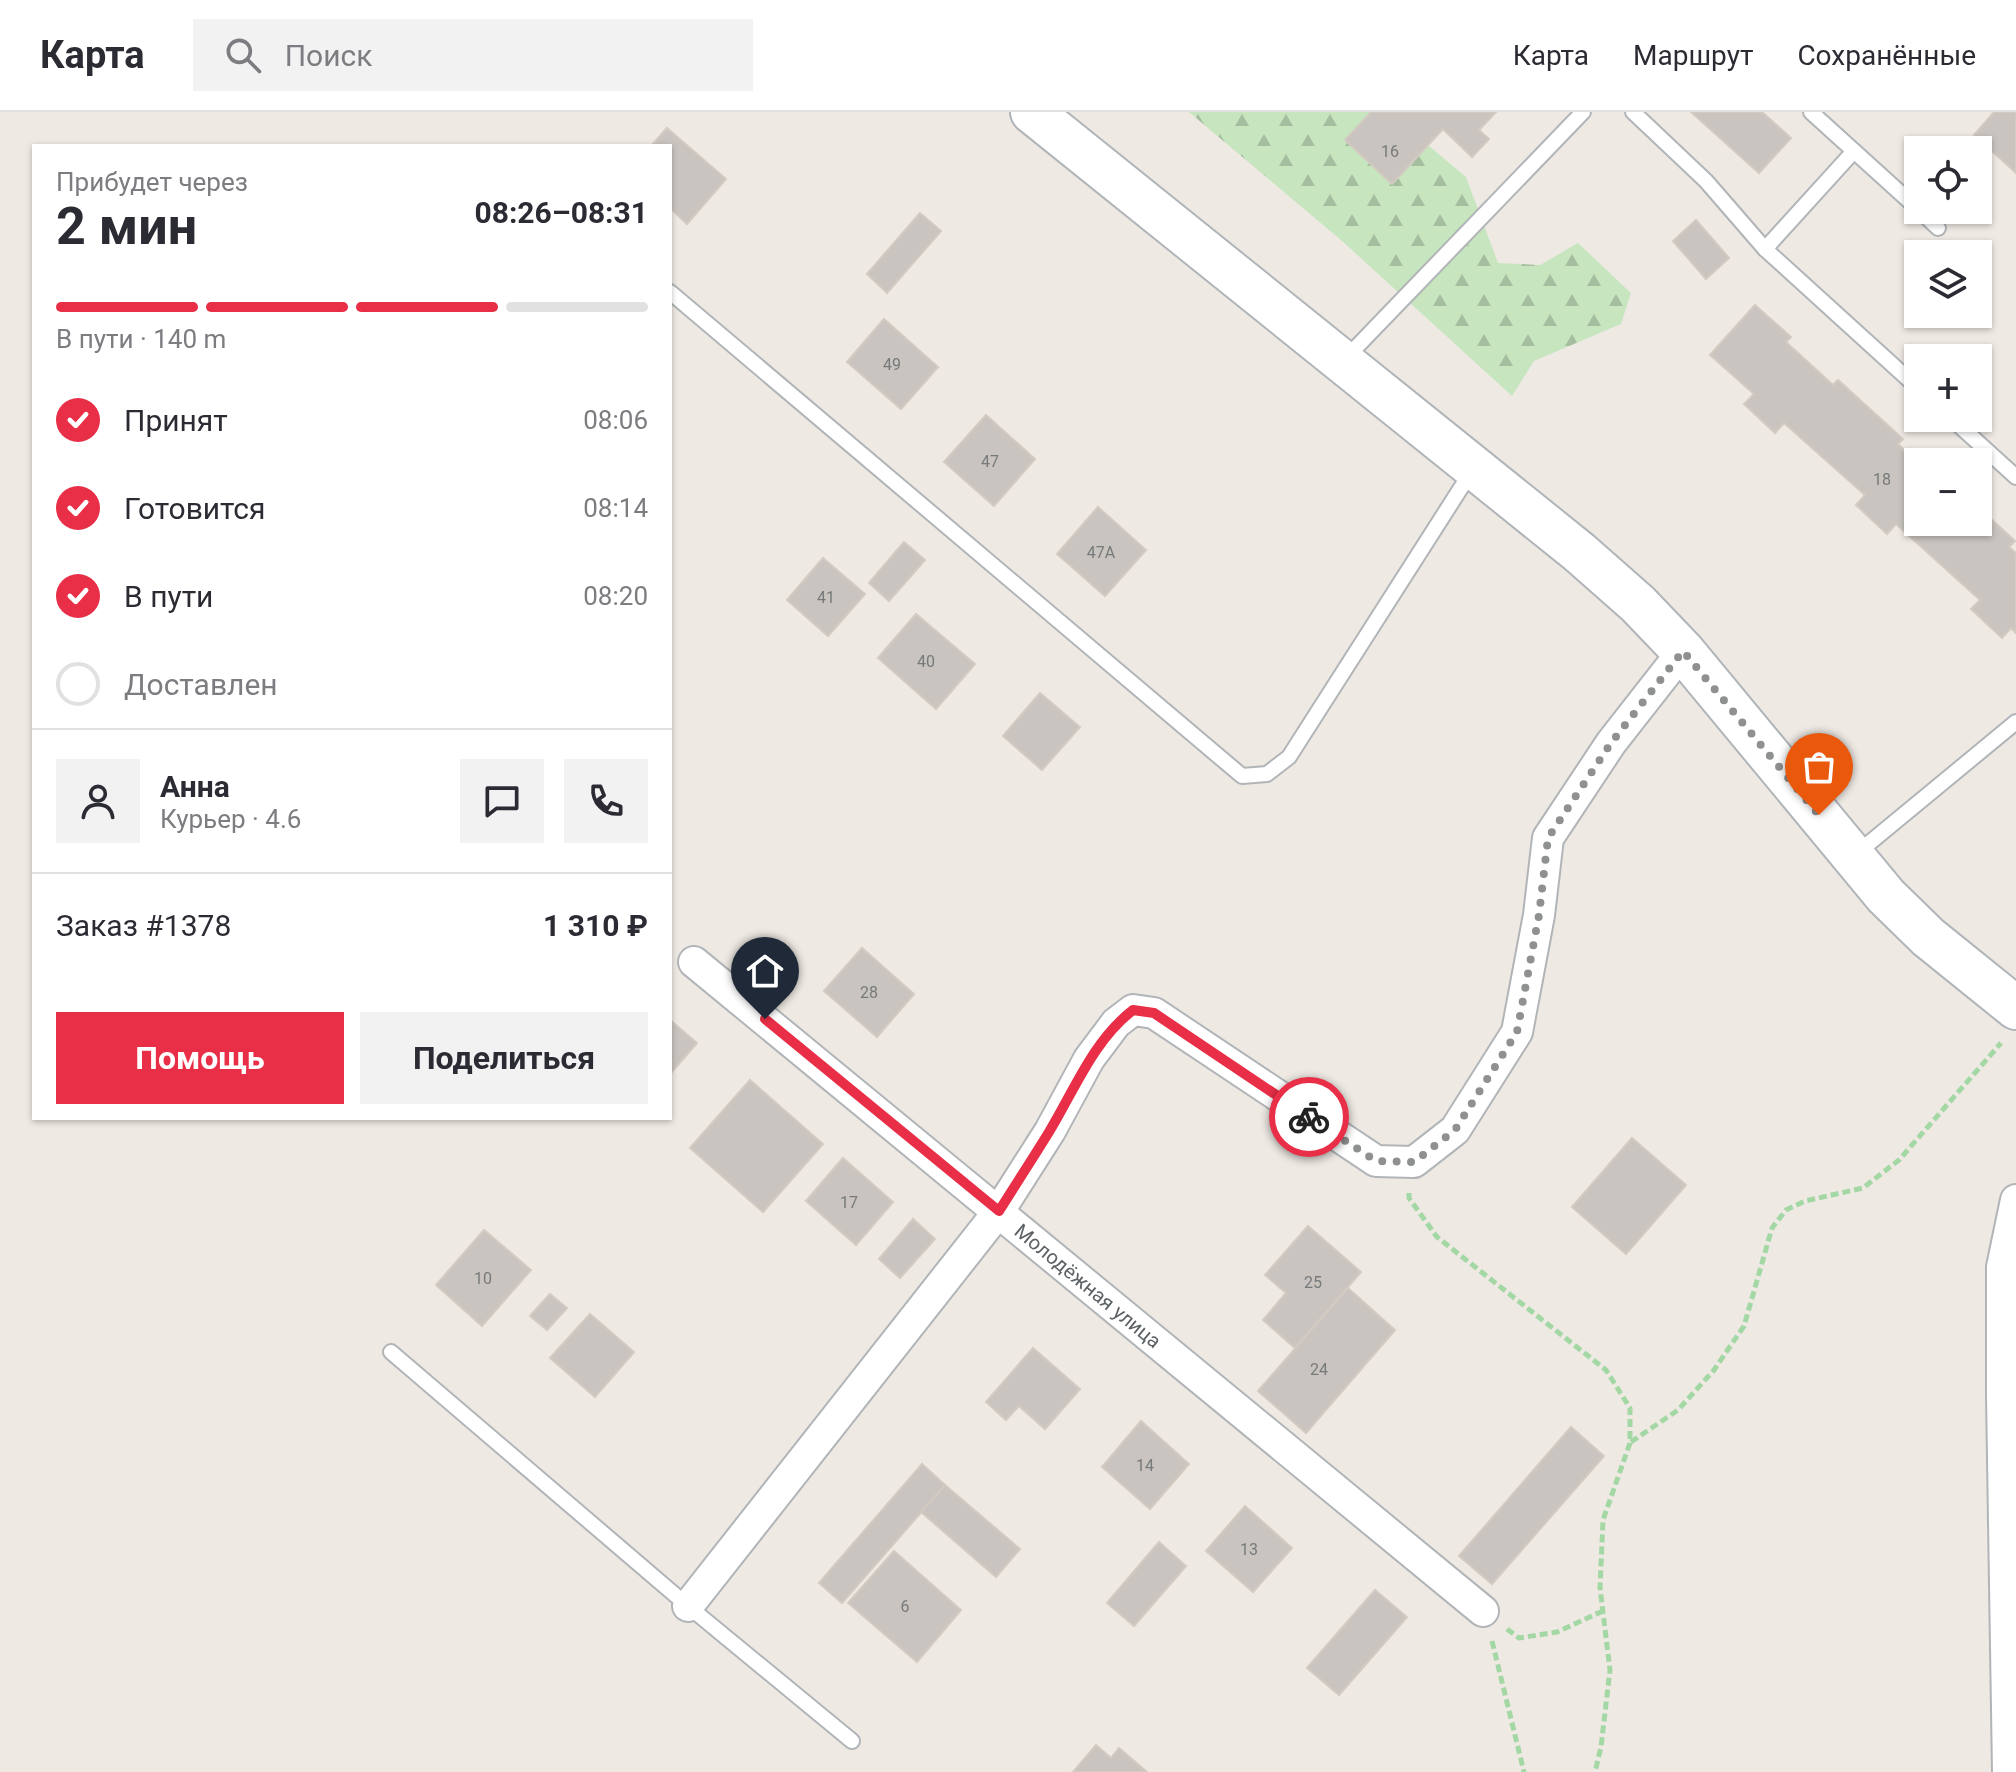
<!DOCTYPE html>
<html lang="ru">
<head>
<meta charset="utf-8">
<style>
  :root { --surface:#fff; --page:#f2f2f3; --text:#2b2b33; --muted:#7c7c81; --line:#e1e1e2; --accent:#e92e47 }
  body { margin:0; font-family:Roboto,sans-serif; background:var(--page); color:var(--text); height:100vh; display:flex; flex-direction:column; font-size:30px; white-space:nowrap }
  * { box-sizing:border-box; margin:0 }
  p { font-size:26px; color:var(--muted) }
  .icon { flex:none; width:44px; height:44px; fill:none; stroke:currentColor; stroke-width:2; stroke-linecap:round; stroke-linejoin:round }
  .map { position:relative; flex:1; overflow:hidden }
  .side { position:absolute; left:32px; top:32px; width:640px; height:976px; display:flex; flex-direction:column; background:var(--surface); border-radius:0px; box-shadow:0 2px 6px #0004 }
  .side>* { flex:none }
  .tools { position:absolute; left:1904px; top:24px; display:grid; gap:16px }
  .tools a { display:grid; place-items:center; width:88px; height:88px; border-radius:0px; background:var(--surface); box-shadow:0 2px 6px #0004; font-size:40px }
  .pin { position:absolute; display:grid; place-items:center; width:68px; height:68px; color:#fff; margin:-82px -34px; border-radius:50% 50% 50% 0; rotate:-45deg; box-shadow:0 0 8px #0007 }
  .pin .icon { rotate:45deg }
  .courier { position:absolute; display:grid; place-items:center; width:80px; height:80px; margin:-40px; border:6px solid #e92e47; border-radius:50%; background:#fff; color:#222; box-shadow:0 2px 10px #0007 }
  .head em { font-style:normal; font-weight:700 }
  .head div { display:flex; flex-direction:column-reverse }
  .head { display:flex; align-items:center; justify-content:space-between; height:136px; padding:0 24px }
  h1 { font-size:52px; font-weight:700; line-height:60px }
  .bar { display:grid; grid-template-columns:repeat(4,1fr); gap:12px 8px; align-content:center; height:96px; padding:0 24px }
  .bar i { height:10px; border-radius:6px; background:var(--line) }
  .bar .on { background:var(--accent) }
  .bar p { grid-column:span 4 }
  .line { display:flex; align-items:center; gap:20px; padding:0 24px; border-top:2px solid var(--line) }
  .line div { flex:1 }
  .round { display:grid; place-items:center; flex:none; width:84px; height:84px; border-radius:0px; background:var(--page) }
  ol { padding:0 24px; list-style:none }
  li { display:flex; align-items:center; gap:24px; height:88px }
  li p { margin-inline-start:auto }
  li .icon { padding:8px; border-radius:50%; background:var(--accent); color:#fff; stroke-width:4 }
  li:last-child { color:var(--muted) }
  li i { width:44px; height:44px; border:4px solid var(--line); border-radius:50% }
  .primary-button { display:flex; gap:16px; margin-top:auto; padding:16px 24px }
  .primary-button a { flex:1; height:92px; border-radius:0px; background:var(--accent); color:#fff; font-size:32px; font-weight:700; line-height:92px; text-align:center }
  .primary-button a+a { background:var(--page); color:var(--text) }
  header { display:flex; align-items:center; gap:48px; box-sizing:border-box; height:112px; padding:0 40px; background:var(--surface); border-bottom:2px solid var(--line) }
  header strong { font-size:38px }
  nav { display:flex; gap:44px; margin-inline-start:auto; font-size:28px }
  .search { width:560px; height:72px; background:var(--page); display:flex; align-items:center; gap:20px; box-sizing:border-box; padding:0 28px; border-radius:0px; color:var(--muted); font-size:30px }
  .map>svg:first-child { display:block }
  .forest { fill:url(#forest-firs) }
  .building { fill:#c9c4bf; stroke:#d3cac1; stroke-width:2 }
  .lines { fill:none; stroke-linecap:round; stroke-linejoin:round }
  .lane-casing { stroke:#b1b5b8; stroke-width:18 }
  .street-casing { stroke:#b1b5b8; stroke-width:34 }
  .secondary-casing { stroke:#b0b5b9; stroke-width:46 }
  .path { stroke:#a3d8a5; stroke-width:5; stroke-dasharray:8 4; stroke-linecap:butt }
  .lane { stroke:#fff; stroke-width:14 }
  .street { stroke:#fff; stroke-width:30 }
  .secondary { stroke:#fff; stroke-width:42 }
  .done { stroke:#8e9190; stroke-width:8; stroke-dasharray:0 14.4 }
  .route { stroke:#e92e47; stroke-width:10 }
  .labels { text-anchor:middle; stroke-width:8; stroke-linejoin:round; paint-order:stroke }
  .number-label { font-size:16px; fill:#767a7b }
  .street-label { font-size:20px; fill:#5b6164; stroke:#fff }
</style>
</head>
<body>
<header>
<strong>Карта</strong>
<div class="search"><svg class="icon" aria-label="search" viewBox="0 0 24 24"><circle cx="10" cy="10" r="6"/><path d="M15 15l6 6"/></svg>Поиск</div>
<nav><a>Карта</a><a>Маршрут</a><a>Сохранённые</a></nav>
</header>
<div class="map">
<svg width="2016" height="1660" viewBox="0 0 2016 1660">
  <defs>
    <pattern id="forest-firs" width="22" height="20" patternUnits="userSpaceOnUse" patternTransform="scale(2)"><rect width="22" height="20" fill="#c7e6bf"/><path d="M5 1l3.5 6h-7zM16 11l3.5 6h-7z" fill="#a5be9f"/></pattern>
  </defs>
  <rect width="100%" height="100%" fill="#eee9e3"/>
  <!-- forest -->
  <path class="forest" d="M1189,0H1371L1428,33L1466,65L1498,151L1540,153L1578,131L1631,181L1621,212L1534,249L1512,284L1342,129Z"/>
  <!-- building -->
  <g class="building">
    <path d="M1371,0H1496L1479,18L1489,27L1472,45L1443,17L1392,72L1345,28Z"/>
    <path d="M1691,0H1762L1791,26L1759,61Z"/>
    <path d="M1994,0H2016V61L1974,23Z"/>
    <path d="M667,16L726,67L687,112L670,96V34H651Z"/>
    <path d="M920,101L941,119L887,181L867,162Z"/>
    <path d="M1696,108L1729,146L1706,167L1673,129Z"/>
    <path d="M1755,193L1791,225L1786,230L1833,273L1838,268L1903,327L1898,332L1918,350V410H1978V395L2015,429L2009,435L2016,441V521L2011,516L2002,526L1971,497L1980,488L1896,412L1887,422L1856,393L1865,383L1784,311L1775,321L1744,292L1754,282L1710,243Z"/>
    <path d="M884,207L938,255L901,297L847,250Z"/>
    <path d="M986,303L1035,347L994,394L944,350Z"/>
    <path d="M1098,395L1146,438L1105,484L1057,442Z"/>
    <path d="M904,430L925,448L889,489L869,471Z"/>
    <path d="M823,446L865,482L828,524L787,488Z"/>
    <path d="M916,502L975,552L936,597L878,546Z"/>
    <path d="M1040,581L1080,615L1042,658L1003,624Z"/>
    <path d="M862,836L914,882L877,925L824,879Z"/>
    <path d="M670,908L697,931L670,962Z"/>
    <path d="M750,968L823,1032L763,1100L690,1036Z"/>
    <path d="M1632,1026L1686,1073L1626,1142L1572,1095Z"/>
    <path d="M843,1046L893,1090L856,1133L806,1089Z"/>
    <path d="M913,1107L935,1127L900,1166L879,1147Z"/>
    <path d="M1308,1114L1361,1160L1295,1236L1263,1208L1286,1181L1265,1163Z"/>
    <path d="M484,1118L531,1158L482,1214L436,1173Z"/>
    <path d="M1348,1176L1395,1218L1306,1321L1258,1279Z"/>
    <path d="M550,1182L567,1196L547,1218L530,1204Z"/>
    <path d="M590,1202L634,1240L595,1285L550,1246Z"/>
    <path d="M1033,1236L1080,1277L1045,1317L1019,1294L1006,1308L986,1290Z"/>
    <path d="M1141,1309L1189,1352L1150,1397L1102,1355Z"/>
    <path d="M1571,1315L1604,1344L1492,1472L1459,1444Z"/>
    <path d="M922,1352L945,1373L842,1491L819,1471Z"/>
    <path d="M945,1373L1020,1437L996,1465L921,1400Z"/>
    <path d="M1245,1394L1292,1436L1253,1480L1206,1439Z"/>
    <path d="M1159,1430L1186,1454L1134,1514L1107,1491Z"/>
    <path d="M894,1439L961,1498L917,1550L848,1491Z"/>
    <path d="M1375,1478L1407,1505L1339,1583L1307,1556Z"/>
    <path d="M1096,1633L1111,1646L1119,1636L1147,1660H1073Z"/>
  </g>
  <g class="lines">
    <defs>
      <g id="lane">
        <path d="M1633,0L1706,69L1765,137L1918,276"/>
        <path d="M1811,0L1918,97"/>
        <path d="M1919,98L1938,116"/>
        <path d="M1765,137L1854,39"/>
        <path d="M670,180L1242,664L1267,662L1289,645L1473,357"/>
        <path d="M1344,248L1583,0"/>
        <path d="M1951,306L2016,365"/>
        <path d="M1856,742L2016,610"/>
        <path d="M391,1240L688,1494L852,1629"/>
      </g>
      <g id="street">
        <path id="s1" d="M694,850L1483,1499"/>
        <path d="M688,1494L999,1099L1050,1019L1089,947L1116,911L1133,898L1154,901L1376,1049L1414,1050L1455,1018L1517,920L1539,803L1548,726L1611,631L1683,539"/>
        <path d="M2008,1660L2002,1284V1155L2016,1088"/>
      </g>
      <path id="secondary" d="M1032,0L1579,440L1638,492L1683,539L1886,784L1928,825L2016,896"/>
    </defs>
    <!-- lane casing -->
    <use href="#lane" class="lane-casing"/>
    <!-- street casing -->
    <use href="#street" class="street-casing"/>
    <!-- secondary casing -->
    <use href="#secondary" class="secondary-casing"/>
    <!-- path -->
    <g class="path">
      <path d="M1409,1081V1086L1437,1125L1606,1258L1630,1296V1331L1603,1408L1600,1476L1610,1558L1601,1635L1595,1660"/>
      <path d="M1631,1330L1678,1298L1714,1258L1744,1214L1772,1116L1786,1098L1805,1089L1863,1076L1899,1048L2001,931"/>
      <path d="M1507,1517L1519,1526L1557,1520L1603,1499"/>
      <path d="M1492,1529L1524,1660"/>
    </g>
    <!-- lane -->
    <use href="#lane" class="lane"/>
    <!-- street -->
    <use href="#street" class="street"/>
    <!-- secondary -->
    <use href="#secondary" class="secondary"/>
  </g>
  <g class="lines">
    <!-- done -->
    <path class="done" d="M1309,1005L1376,1049L1414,1050L1455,1018L1517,920L1539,803L1548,726L1611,631L1683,539L1819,703"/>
    <!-- route -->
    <path class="route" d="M765,907L999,1099C1016,1072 1033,1046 1049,1020C1075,977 1093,929 1133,898L1154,901L1309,1005"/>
  </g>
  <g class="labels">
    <!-- number labels -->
    <g class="number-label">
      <text x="1390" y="45">16</text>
      <text x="892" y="258">49</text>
      <text x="990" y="355">47</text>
      <text x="1882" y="373">18</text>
      <text x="1101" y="446">47А</text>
      <text x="826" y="491">41</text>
      <text x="926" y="555">40</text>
      <text x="869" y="886">28</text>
      <text x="849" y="1096">17</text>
      <text x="483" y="1172">10</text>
      <text x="1313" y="1176">25</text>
      <text x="1319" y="1263">24</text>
      <text x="1145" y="1359">14</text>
      <text x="1249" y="1443">13</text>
      <text x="905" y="1500">6</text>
    </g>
    <!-- street labels -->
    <g class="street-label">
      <text dy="7" stroke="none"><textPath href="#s1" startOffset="510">Молодёжная улица</textPath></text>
    </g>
  </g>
</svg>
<div class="tools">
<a><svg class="icon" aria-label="locate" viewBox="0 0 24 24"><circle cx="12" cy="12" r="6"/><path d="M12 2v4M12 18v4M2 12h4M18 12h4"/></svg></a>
<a><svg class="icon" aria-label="layers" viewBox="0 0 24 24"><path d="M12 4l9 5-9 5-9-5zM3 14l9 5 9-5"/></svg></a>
<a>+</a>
<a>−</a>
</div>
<div class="pin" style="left:1819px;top:703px;background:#ea580c"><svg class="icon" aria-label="bag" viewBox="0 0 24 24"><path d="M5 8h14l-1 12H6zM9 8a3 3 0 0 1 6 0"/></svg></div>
<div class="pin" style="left:765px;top:907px;background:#1f2937"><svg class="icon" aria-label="home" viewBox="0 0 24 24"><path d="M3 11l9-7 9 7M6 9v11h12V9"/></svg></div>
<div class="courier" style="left:1309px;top:1005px"><svg class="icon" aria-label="bike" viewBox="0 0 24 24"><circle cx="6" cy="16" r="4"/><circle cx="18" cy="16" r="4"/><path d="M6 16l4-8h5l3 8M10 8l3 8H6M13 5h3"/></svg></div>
<section class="side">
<div class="head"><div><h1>2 мин</h1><p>Прибудет через</p></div><em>08:26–08:31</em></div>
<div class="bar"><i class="on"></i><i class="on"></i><i class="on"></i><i></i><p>В пути · 140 m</p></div>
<ol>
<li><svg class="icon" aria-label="check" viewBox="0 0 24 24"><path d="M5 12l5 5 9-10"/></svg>Принят<p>08:06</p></li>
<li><svg class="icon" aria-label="check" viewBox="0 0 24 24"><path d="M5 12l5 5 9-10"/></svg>Готовится<p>08:14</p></li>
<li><svg class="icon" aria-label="check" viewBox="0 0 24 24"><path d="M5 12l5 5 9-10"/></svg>В пути<p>08:20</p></li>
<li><i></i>Доставлен</li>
</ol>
<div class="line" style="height:144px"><a class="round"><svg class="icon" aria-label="person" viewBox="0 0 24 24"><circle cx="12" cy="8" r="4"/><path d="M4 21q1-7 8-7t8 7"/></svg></a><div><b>Анна</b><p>Курьер · 4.6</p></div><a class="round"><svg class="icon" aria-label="chat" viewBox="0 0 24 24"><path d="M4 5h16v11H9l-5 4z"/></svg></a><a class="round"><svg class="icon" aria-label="phone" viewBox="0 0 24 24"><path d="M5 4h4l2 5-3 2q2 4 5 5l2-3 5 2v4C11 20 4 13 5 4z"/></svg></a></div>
<div class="line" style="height:104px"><div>Заказ #1378</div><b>1 310 ₽</b></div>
<div class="primary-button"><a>Помощь</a><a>Поделиться</a></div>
</section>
</div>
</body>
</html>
